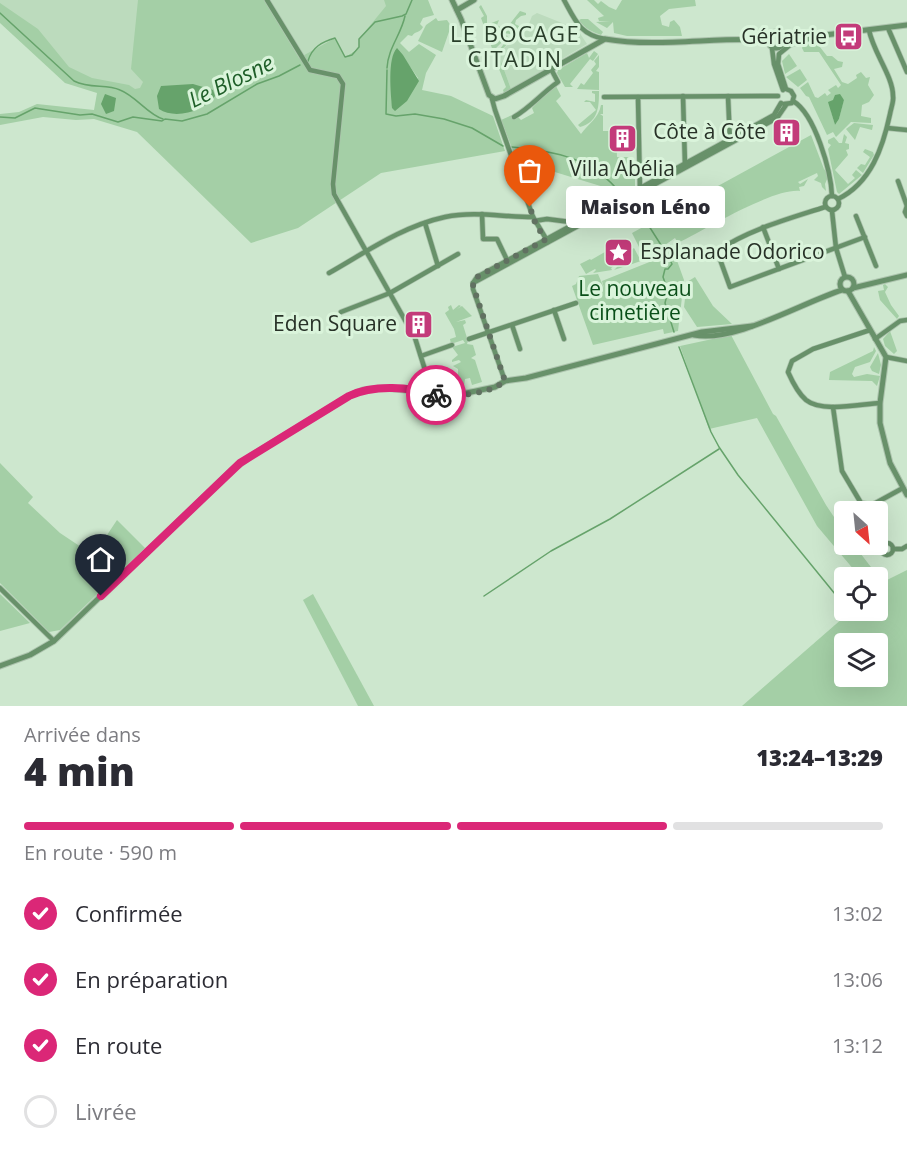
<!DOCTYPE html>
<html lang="fr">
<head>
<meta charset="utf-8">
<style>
  :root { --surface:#fff; --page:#f2f2f3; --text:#2b2b33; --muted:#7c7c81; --line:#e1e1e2; --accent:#db2777 }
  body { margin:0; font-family:"Open Sans",sans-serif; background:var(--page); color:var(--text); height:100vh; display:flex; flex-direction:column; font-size:22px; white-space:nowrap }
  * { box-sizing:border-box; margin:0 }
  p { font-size:20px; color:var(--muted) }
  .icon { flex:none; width:33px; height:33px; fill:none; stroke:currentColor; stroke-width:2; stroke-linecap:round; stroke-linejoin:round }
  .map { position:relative; height:706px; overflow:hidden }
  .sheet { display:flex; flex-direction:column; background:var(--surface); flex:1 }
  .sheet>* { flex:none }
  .needle { width:39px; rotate:153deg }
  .tools { position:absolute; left:834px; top:501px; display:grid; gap:12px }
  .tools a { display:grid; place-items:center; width:54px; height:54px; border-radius:6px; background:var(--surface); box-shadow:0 6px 24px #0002; font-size:30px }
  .pin { position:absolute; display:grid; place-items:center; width:51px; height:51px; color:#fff; margin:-62px -26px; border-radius:50% 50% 50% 0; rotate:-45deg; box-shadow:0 0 6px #0007 }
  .pin .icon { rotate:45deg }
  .courier { position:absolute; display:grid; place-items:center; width:60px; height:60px; margin:-30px; border:4px solid #db2777; border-radius:50%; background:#fff; color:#222; box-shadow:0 2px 8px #0007 }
  .bubble { position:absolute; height:42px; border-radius:6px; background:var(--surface); box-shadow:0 6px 24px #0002; font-size:20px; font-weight:800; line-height:42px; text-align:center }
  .headline em { font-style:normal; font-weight:800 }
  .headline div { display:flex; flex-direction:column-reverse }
  .headline { display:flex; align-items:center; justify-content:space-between; height:102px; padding:0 24px }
  h1 { font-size:39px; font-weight:800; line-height:45px }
  .bar { display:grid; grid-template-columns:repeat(4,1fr); gap:9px 6px; align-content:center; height:72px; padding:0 24px }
  .bar i { height:8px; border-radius:4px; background:var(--line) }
  .bar .active { background:var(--accent) }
  .bar p { grid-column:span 4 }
  ol { padding:0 24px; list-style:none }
  li { display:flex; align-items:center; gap:18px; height:66px }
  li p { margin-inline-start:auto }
  li .icon { padding:6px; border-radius:50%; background:var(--accent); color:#fff; stroke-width:4 }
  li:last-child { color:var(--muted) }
  li i { width:33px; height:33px; border:3px solid var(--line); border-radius:50% }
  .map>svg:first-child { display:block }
  .built { fill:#bcdbbd }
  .green { fill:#a4cfa6; fill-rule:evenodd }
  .water { fill:#66a36b }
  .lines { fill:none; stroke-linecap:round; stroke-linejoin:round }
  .stream { stroke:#66a36b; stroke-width:1.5 }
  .minor-casing { stroke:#acc3ad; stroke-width:6 }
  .tertiary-casing { stroke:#acc3ad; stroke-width:7 }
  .minor { stroke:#68916a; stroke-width:4.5 }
  .tertiary { stroke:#68916a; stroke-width:5 }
  .done { stroke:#617161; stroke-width:6; stroke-dasharray:0 10.8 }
  .route { stroke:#db2777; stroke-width:8 }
  .labels { text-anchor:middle; stroke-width:6; stroke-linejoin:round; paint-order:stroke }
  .poi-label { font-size:21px; fill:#273127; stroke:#daf4db; text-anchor:end }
  .park-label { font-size:21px; fill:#0a4f19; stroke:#daf4db }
  .neighbourhood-label { font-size:22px; letter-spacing:1.5px; fill:#293e2a; stroke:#daf4db }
  .water-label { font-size:22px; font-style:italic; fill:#1e5e28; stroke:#daf4db }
</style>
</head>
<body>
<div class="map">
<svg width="907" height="706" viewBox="0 0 907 706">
  <rect width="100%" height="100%" fill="#cde7ce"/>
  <!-- built -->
  <g class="built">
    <path d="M0,0H414L359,47L345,57L335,38L215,108L86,86L0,13Z"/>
    <path d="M537,13L577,29L587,44L511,89L498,53L527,29L532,16Z"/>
  </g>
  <!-- green -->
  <g class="green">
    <path d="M138,0H264L299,58L335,38L345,57L359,48V39L386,6L384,0H428L434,15L423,18L420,24L423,27C420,33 415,31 412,36L408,35L400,43L409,52L419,44L436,55L426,73L422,90L451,96L493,116L505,151L381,173L298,228L251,243L137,132L94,119L76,120L43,117L0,125V114L19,112L37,104L94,110L97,93L65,83L0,23V3L38,29L69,67L92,78L129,85L135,89L140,88L143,82L131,69ZM406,61L418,78L392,108L391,66Z"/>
    <path d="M587,0H594L598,4L601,1L609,7L616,10L622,0H695L696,6L669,9L660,16L662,25L669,27L670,22L674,20L680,27L682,36H627L614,33L613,22L607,28L596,22L610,21H599L598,18L604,16Z"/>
    <path d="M481,5L487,16V27L490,32L508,36L493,51L481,18L484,16L479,7Z"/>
    <path d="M520,11L526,13V15L521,16L516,20L515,24L521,27L510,34L491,31L489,24L499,20L497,25L505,30Z"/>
    <path d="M436,18L438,21L447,20L451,26L442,52L418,41L426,25Z"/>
    <path d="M581,19H588L603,32L601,35C592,32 584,28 579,20Z"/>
    <path d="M509,37L513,39L498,53L511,89L504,93L503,90L506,87L494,56L495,52L500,49Z"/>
    <path d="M816,42L827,56H832L838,61L843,62L842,67L834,69L842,82L848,84L857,78L856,75L861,72L866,78L870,77L868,85L874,95L869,102L862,105L861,116L871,118V123L851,122L836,137L833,132L827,135L809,97L806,96L800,88L808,82L815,97L818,98L825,93L827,96L831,93L828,90L836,85L838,88L841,85L819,52H804L802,48L803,46ZM844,99L839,119L835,125L831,111Z"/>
    <path d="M594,51L598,54L593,61L590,59L570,84L573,87H565L557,73L558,70L587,53L589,58Z"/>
    <path d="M789,54L797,66L785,74L782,61Z"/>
    <path d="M599,55V67L596,71L599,72V90L577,89L581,83L584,85L593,73L591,70L596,64L594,61Z"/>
    <path d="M800,69L807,80L798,87L786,77Z"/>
    <path d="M556,86L561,96L556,101L581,134C587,125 599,118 601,105H603V114H600L603,116V131H616L617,157H630V174H635V186L606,202L607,188L545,169L526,175L523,167L517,161L501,120L512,115L515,119L518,117L521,120L534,113L532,108L547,91Z"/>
    <path d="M592,91H599C599,108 598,122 580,127L578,125L596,110L590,102H584L586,100L595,102V94L592,93Z"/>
    <path d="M854,123L873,125L872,130L860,127L855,140L846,129Z"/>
    <path d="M844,134L847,137L845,143L849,144V149L846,150L848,155L835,170L848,184L855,178L852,175L856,170L862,175L839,194L837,192L828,149L831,145L828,143V140L834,137L839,143H842Z"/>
    <path d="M811,135L824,169L826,171L828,177L825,184L826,191L822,187L821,183L814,180L818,176L817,173L798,182L800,184L808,179L804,186L799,187L800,191C773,188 706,229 678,243L675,238L645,259L632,233Z"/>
    <path d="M865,149L873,152L874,155L863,173L857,168L861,164L865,165L870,157L863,152Z"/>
    <path d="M644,200L653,218L640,227H636L627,210L637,204L642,212L646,210L640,202Z"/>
    <path d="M671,244L684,280L678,331L664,334L663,329L593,345L572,286L576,284L579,276L598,274L604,288L602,281L652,261Z"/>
    <path d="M634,248L641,261L614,270L623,261L626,264L622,257Z"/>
    <path d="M610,249L620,262L611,268L612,270L593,273L596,270L595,269L586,274L580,264L590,259L591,260Z"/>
    <path d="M695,277L713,306L732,324L697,327L684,307L687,282Z"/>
    <path d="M885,284L888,287L885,292L891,305L899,316L897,319L880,300L878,291L884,290L883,285Z"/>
    <path d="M451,305L453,310L459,305L461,306L457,309L462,306L472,316L456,322L465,320L466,323L463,325L468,341L467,344L473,345L476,355L471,358L475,360L482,382L472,385L470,378L465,379L464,386L442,388L458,386V369L453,366L461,362L459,360L452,362V360L458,355L452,347L465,343L463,340L451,344L450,339L456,337L454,329L445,313L449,310L448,307Z"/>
    <path d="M890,331L897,351L894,354L885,346L883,339Z"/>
    <path d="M731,335L773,414L776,416L826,505L844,532V544L854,545L884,584L887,580L907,570V706H742L851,611L878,610V578L860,577L817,526L757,418L709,429L680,346ZM844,644H878V676H844Z"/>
    <path d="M874,347L876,351L870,362L855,367L852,374L854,377L867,374L880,376L877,386L872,381L829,380L830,372L873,351Z"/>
    <path d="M878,353L881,365L879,374L872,371L870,367Z"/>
    <path d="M0,463L33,497L28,503L60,533L84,549L105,538L117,520L145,548L60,630L49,632L0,583Z"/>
    <path d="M0,594L30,623L0,631Z"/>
    <path d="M313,594L374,706H358L303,600Z"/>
  </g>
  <!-- water -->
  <g class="water">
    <path d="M397,48L403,55L419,81L407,101L395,111L392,108C391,94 387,58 397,48Z"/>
    <path d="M193,84L213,90L215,96C205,111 175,120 159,109L157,96L161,86Z"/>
    <path d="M105,94L116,98L114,111L106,114L101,104Z"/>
    <path d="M840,94L844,100L839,119L835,125L828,102L833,100L835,95Z"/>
  </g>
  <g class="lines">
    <!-- stream -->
    <g class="stream">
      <path d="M0,13L74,81C90,89 106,84 120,90C136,96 148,115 163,119"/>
      <path d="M308,61C312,47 322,42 335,38L345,57L352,55L359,47V39L375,22L402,16L406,14L412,0"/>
      <path d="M387,68C388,48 401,35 405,16"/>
      <path d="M387,70L386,114L396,116L415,114L444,119L472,128L503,146"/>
      <path d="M0,117L15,118L35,108L41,109L80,115L92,114L118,122L133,117L162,121L165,119L182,121L207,114L257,84L279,76L300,65"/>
      <path d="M512,147C555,151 593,158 621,194"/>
      <path d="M632,207L647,223L661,245L667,248L672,254L670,260L672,264L668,269H665L663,277L668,291L665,303L674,332"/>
      <path d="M679,347L711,432L719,447L738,475L844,605"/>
      <path d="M484,596L551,551L610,519L719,449"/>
    </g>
    <defs>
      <g id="minor">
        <path d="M267,0L310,70L338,76L343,84L333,184L334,194L415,338L426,373V392"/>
        <path d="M564,0C575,20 580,35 605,39"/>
        <path d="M888,28L907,72"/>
        <path d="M772,48L774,64L783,90"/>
        <path d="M683,96L685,165"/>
        <path d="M728,96L730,141"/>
        <path d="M604,97L778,96"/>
        <path d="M638,97L640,190"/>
        <path d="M492,99L495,110L533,217"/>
        <path d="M793,101C815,114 831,171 832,196"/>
        <path d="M784,104L792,103L794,96L791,91L786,89L778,64L779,54L790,45L808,39"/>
        <path d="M514,117C531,107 542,93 558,82L551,69"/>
        <path d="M887,128L907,130"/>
        <path d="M898,181L907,206"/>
        <circle cx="832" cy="203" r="7"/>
        <path d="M838,199C871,183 883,147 890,114C891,108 894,101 893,96C893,76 873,52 869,30"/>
        <path d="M907,206L905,212L907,216"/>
        <path d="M825,207C788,219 750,229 717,251L730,287L865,237"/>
        <path d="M832,211L836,248L845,277"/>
        <path d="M482,214L483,239H497L508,262"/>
        <path d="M856,216L876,266"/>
        <path d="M534,221L547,219L578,223"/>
        <path d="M425,223L438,266"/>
        <path d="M763,227L779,269"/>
        <path d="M329,273C366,252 403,226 445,217C474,211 503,217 533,217L548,242"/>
        <path d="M473,283L777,118L786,105"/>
        <path d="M473,283L477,277L774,115L781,103"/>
        <path d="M473,283V289L505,381"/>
        <path d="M554,310L564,339"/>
        <path d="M341,312L390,293L458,254"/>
        <path d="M512,325L520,349"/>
        <path d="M870,330L813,349L792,361L788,372C792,381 799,394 806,400C822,413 861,404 880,403"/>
        <path d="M469,339L576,303"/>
        <path d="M875,339L900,321L907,320"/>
        <path d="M421,356L452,345"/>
        <path d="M886,357L907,361"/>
        <path d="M833,407L842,471L861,503L872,505L903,488"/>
        <circle cx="887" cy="549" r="6"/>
        <path d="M893,549H902L907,546"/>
        <path d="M0,588L54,641"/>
      </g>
      <g id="tertiary">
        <path d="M452,0L461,19L489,95L495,99L504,96L605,39C658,48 713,37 767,40"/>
        <path d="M457,10L474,0"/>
        <circle cx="776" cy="40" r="8"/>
        <path d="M784,40L907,25"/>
        <circle cx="847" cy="284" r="7"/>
        <path d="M853,288L907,275"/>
        <path d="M848,291L886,357L880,403V423L890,463L907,495"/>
        <path d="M694,335C735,343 801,303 842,290"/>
        <path d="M0,666L30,655L54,641L231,471L251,456L349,396L363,390L384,388L426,392L436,395H457L495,387L505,381L526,378L702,332L752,326"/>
      </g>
    </defs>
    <!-- minor casing -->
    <use href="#minor" class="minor-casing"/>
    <!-- tertiary casing -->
    <use href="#tertiary" class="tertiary-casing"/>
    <!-- minor -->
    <use href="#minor" class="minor"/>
    <!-- tertiary -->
    <use href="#tertiary" class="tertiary"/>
  </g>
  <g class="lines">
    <!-- done -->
    <path class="done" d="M436,395C456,397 490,394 505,381L473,286L474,280L477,277L545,240L534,220L530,207"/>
    <!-- route -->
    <path class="route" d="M101,596L240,463L349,396C374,384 410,387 436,395"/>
  </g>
  <!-- icons -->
  <defs>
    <symbol id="bus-square" viewBox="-11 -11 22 22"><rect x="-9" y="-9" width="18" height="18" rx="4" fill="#c33b7a" stroke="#daf4db"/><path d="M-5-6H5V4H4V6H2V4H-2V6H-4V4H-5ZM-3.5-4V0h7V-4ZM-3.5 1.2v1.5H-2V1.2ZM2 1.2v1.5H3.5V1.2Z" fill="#fff"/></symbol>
    <symbol id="building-square" viewBox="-11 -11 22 22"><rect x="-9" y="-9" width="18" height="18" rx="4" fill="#c33b7a" stroke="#daf4db"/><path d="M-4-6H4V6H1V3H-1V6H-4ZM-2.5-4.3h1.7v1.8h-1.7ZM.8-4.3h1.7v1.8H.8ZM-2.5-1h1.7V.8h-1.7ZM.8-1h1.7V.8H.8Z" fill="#fff"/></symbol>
    <symbol id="sight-square" viewBox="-11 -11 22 22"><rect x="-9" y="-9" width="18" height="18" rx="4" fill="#c33b7a" stroke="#daf4db"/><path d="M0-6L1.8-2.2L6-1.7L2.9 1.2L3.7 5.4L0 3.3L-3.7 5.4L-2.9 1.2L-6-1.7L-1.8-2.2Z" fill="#fff"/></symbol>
  </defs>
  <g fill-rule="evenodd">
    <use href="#bus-square" x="832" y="20" width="33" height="33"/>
    <use href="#building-square" x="770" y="116" width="33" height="33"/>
    <use href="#building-square" x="606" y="122" width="33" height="33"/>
    <use href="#sight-square" x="602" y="236" width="33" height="33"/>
    <use href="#building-square" x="402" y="308" width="33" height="33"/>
  </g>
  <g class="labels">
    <!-- poi labels -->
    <g class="poi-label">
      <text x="827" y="44">Gériatrie</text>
      <text x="766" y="139">Côte à Côte</text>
      <text x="622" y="176" text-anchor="middle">Villa Abélia</text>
      <text x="640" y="259" text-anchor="start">Esplanade Odorico</text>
      <text x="397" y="331">Eden Square</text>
    </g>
    <!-- park labels -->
    <g class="park-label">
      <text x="635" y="296">Le nouveau<tspan x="635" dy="24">cimetière</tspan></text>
    </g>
    <!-- neighbourhood labels -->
    <g class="neighbourhood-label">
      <text x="515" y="42">LE BOCAGE<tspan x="515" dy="25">CITADIN</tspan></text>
    </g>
    <!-- water labels -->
    <g class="water-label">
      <text transform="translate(231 81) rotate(-26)" y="8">Le Blosne</text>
    </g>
  </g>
</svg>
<div class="tools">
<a><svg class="needle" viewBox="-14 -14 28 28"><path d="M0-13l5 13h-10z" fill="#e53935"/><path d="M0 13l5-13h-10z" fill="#7c7c81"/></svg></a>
<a><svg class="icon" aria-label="locate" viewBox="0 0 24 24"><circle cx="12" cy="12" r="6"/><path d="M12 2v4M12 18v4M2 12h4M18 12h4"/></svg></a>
<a><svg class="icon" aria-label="layers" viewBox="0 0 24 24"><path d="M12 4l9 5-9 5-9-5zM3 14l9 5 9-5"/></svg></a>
</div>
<div class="pin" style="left:530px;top:207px;background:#ea580c"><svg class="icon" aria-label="bag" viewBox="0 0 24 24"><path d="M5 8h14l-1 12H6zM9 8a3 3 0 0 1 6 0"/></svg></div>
<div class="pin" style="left:101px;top:596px;background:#1f2937"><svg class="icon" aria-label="home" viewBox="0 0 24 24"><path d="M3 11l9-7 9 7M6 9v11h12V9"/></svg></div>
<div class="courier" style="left:436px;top:395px"><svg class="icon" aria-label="bike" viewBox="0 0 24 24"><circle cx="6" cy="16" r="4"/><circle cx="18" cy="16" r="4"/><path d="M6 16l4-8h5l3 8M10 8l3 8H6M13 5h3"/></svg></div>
<div class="bubble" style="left:566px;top:186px;width:159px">Maison Léno</div>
</div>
<section class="sheet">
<div class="headline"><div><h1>4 min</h1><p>Arrivée dans</p></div><em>13:24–13:29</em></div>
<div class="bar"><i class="active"></i><i class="active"></i><i class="active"></i><i></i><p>En route · 590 m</p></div>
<ol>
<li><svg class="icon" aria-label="check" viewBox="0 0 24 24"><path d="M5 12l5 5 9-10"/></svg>Confirmée<p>13:02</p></li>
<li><svg class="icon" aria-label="check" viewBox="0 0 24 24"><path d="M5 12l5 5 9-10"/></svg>En préparation<p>13:06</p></li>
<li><svg class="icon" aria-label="check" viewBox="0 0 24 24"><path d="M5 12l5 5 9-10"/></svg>En route<p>13:12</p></li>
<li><i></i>Livrée</li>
</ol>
</section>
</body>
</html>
